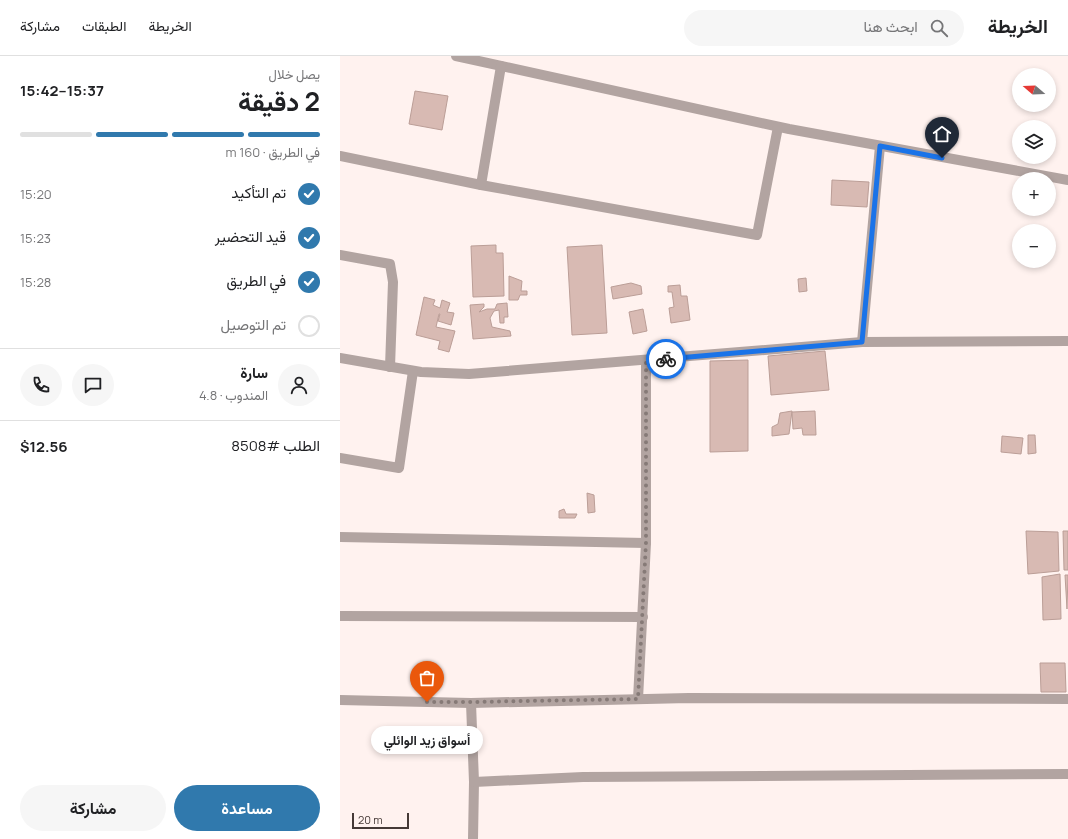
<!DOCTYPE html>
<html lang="ar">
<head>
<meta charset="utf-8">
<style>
  :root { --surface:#fff; --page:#f6f6f6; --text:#202124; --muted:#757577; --line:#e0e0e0; --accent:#3079ad }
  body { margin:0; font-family:Manrope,Vazirmatn,sans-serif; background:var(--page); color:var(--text); direction:rtl; height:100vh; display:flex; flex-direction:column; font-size:15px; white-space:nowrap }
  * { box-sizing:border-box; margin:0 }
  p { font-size:13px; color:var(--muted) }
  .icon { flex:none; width:22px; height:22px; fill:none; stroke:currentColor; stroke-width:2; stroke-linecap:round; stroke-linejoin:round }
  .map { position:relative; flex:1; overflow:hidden; direction:ltr }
  .details { display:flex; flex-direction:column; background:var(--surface); width:340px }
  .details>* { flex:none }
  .needle { width:26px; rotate:289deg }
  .fabs { position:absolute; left:672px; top:12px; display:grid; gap:8px }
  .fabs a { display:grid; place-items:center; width:44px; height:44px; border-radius:50%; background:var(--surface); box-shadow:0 2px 6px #0003; font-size:20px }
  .scale { position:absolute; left:12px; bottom:10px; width:57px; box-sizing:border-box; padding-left:4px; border:2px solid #453936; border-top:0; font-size:11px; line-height:14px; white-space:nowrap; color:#453936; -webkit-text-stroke:3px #fff2ef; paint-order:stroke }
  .pin { position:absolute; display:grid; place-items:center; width:34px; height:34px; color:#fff; margin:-41px -17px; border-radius:50% 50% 50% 0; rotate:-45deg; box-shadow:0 0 4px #0007 }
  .pin .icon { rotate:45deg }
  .courier { position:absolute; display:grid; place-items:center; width:40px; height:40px; margin:-20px; border:3px solid #1a73e8; border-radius:50%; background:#fff; color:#222; box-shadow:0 1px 5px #0007 }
  .bubble { position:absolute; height:28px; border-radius:14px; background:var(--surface); box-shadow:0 2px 6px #0003; font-size:13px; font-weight:700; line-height:28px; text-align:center; direction:rtl }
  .overview em { font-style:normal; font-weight:700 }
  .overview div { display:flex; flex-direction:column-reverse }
  .overview { display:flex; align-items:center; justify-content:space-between; height:68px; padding:0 20px }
  h1 { font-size:26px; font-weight:700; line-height:30px }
  .bar { display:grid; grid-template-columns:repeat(4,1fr); gap:6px 4px; align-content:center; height:48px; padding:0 20px }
  .bar i { height:5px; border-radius:3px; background:var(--line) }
  .bar .current { background:var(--accent) }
  .bar p { grid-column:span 4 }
  .line { display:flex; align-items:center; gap:10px; padding:0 20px; border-top:1px solid var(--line) }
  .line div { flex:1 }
  .round { display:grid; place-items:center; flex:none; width:42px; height:42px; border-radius:21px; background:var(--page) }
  ol { padding:0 20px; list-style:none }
  li { display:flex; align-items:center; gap:12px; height:44px }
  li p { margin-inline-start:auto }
  li .icon { padding:4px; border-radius:50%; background:var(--accent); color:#fff; stroke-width:4 }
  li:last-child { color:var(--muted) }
  li i { width:22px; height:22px; border:2px solid var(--line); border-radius:50% }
  .button { display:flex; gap:8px; margin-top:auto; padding:8px 20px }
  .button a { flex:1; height:46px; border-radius:24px; background:var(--accent); color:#fff; font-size:16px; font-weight:700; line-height:46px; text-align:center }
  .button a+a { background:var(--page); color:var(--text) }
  header { display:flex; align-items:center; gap:24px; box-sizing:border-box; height:56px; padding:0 20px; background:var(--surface); border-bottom:1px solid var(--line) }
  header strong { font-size:19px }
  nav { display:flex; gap:22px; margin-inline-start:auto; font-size:14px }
  .search { width:280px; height:36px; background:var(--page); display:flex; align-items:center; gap:10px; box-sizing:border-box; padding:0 14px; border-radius:22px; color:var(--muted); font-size:15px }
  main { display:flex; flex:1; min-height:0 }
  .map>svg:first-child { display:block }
  .building { fill:#d8bab3; stroke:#bb9e97 }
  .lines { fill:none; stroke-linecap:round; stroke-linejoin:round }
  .minor { stroke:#b2a4a1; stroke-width:10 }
  .done { stroke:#867a77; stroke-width:4; stroke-dasharray:0 7.2 }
  .route { stroke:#1a73e8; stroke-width:5 }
</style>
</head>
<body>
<header>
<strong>الخريطة</strong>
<div class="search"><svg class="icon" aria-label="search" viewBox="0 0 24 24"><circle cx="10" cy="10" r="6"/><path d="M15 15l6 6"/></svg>ابحث هنا</div>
<nav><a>الخريطة</a><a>الطبقات</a><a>مشاركة</a></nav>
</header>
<main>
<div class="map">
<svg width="728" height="783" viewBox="0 0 728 783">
  <rect width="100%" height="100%" fill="#fff2ef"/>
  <!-- building -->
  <g class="building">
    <path d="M75,35L108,40L102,74L69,68Z"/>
    <path d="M492,124L529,126L527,151L491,149Z"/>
    <path d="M156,189V197H163L164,240L133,241L131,190Z"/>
    <path d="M262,189L267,277L232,279L227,191Z"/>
    <path d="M169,220L182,225L181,235H187V239H180L178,244H169Z"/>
    <path d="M466,222L467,235L459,236L458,223Z"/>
    <path d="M291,227L301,230L302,238L273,243L271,231Z"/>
    <path d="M340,229L341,240H347L350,264L331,267L329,252L334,251L332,236H328V230Z"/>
    <path d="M84,241L95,244L93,249L100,252L102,244L110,247L107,256L114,257L111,269L98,265L100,258H99L96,271L115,275L109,296L98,293L100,285L76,279Z"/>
    <path d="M167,247L168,261H164V267H160L159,254L154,255L150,262L152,271L170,275L171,280L133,283L130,249L144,248V251L139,256L147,253H155L157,248Z"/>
    <path d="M303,253L307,275L293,278L289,256Z"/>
    <path d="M485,295L489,334L431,339L428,300Z"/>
    <path d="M408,304V395L370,396V305Z"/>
    <path d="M452,355L449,378L432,380V371L438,368L440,357Z"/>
    <path d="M475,355L476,379H463L462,372L453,373L452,356Z"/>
    <path d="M688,379H695L696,397L688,398Z"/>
    <path d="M662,380L683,382L681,398L661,396Z"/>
    <path d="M247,437L254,439L255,456L248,457Z"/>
    <path d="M224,453L226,458H237L235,462H219V455Z"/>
    <path d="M686,475L718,476L719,515L688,518Z"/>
    <path d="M723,475H728V514H724Z"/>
    <path d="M720,518L721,563L703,564L702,521Z"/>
    <path d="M725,519H728L727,553Z"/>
    <path d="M700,607H725L726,636H701Z"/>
  </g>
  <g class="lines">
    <!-- minor -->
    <g class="minor">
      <path d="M116,0L449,73L728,124"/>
      <path d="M0,100L141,129L417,179L438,71"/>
      <path d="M141,129L161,10"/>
      <path d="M0,199L50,208L53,226L50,311"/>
      <path d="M522,286L540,90"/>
      <path d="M0,302L81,316L129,318L522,286L728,285"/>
      <path d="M0,402L59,412L73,315"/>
      <path d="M0,481L306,487"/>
      <path d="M0,560L303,561"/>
      <path d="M298,643L306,487V305"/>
      <path d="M0,644L131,647L349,642L728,643"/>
      <path d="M131,647L134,726L133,783"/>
      <path d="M134,726L243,721L728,718"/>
    </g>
  </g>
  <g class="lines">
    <!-- done -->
    <path class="done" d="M87,646H131L298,643L306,486V305L326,303"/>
    <!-- route -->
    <path class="route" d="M326,303L522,286L540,90L602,102"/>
  </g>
</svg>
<div class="fabs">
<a><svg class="needle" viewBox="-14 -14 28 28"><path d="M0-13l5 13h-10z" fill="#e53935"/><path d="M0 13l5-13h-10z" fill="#757577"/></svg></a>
<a><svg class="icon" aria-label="layers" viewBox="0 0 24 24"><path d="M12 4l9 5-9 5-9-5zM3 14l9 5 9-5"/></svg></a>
<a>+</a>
<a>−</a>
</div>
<div class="scale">20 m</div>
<div class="pin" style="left:87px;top:646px;background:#ea580c"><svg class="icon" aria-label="bag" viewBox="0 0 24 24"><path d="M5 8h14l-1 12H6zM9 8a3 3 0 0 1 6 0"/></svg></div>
<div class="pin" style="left:602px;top:102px;background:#1f2937"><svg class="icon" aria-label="home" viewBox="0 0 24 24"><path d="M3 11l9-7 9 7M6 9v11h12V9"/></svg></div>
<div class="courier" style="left:326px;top:303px"><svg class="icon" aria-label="bike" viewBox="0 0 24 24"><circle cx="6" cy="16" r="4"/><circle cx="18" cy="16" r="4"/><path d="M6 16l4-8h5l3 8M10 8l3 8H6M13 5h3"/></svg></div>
<div class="bubble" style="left:31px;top:670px;width:112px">أسواق زيد الوائلي</div>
</div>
<section class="details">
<div class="overview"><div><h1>2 دقيقة</h1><p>يصل خلال</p></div><em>15:37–15:42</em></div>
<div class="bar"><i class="current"></i><i class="current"></i><i class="current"></i><i></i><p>في الطريق · 160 m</p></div>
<ol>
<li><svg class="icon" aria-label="check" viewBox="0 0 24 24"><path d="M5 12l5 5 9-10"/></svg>تم التأكيد<p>15:20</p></li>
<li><svg class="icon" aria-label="check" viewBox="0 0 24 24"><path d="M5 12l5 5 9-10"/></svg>قيد التحضير<p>15:23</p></li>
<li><svg class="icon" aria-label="check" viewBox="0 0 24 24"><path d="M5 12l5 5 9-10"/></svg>في الطريق<p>15:28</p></li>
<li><i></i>تم التوصيل</li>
</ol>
<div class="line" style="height:72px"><a class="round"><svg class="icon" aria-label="person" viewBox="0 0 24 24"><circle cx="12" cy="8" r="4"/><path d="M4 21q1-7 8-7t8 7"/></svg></a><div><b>سارة</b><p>المندوب · 4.8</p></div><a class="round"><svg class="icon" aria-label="chat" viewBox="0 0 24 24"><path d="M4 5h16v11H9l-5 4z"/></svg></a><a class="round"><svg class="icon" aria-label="phone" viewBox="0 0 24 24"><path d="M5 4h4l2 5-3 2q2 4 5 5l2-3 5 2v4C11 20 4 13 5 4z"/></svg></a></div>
<div class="line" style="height:52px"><div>الطلب #8508</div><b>$12.56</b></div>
<div class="button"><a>مساعدة</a><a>مشاركة</a></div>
</section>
</main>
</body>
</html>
